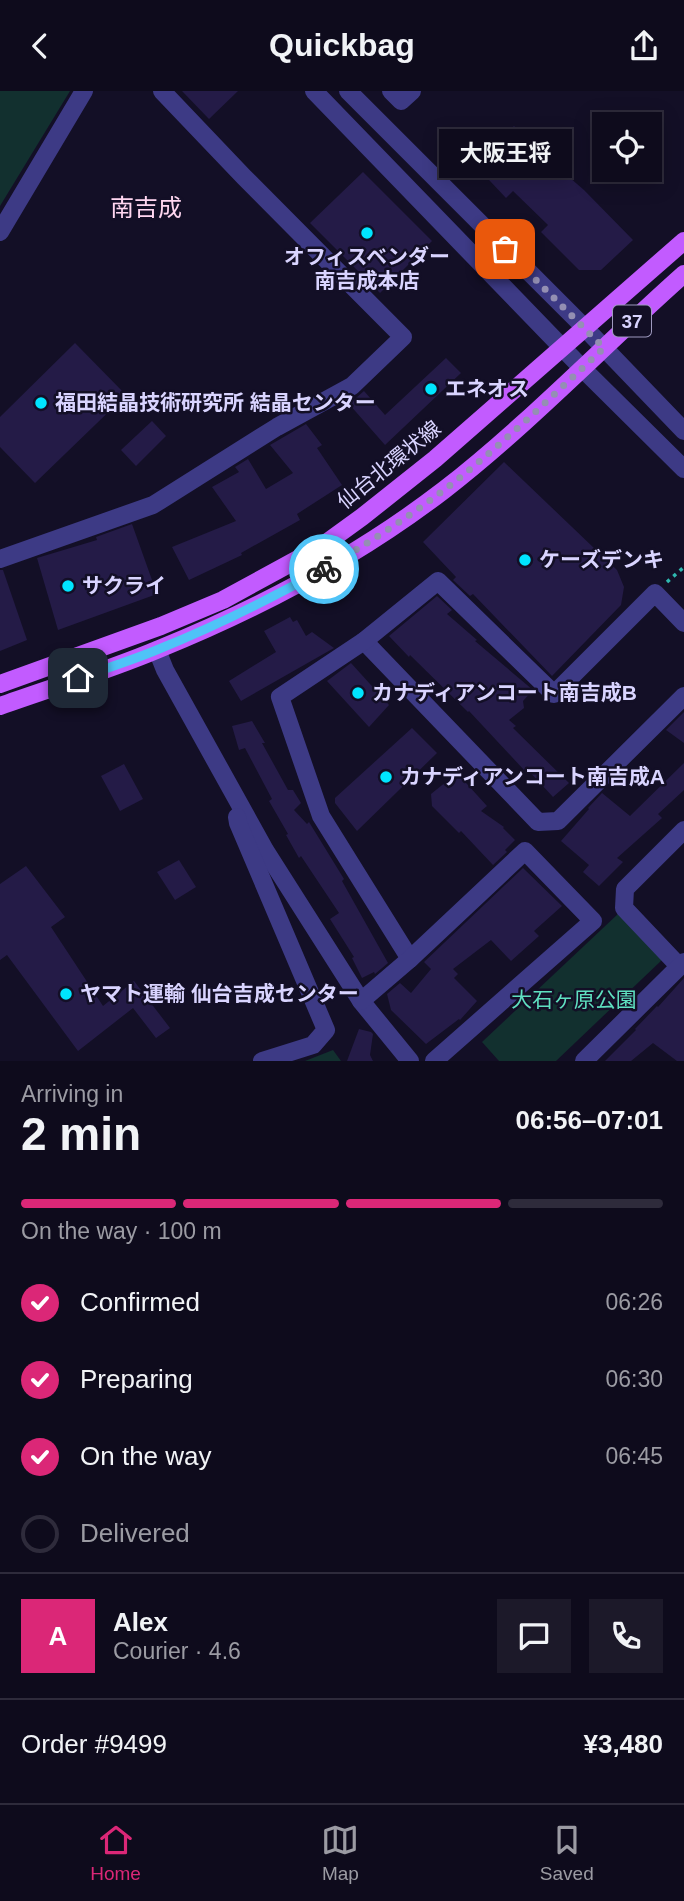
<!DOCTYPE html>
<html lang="en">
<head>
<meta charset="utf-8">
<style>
  :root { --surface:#0e0b1c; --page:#1c1929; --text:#f1f3f6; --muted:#9b9ba3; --line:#2e2b3b; --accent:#db2777 }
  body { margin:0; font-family:Arial,"Noto Sans JP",sans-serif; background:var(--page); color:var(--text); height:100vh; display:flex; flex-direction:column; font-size:26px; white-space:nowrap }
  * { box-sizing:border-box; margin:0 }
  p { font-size:23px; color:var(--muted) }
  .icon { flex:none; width:38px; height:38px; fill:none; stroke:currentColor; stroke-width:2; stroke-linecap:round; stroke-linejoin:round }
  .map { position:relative; height:970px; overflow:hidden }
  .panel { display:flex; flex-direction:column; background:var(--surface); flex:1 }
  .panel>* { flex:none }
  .fabs { position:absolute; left:592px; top:21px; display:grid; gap:14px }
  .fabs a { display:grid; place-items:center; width:70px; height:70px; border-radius:0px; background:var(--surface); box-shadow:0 4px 18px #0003,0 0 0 2px var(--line); font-size:35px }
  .pin { position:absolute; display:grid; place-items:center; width:60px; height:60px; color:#fff; margin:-30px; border-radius:14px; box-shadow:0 4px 10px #0006 }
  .courier { position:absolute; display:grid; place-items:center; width:70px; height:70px; margin:-35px; border:5px solid #4fc3f7; border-radius:50%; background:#fff; color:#222; box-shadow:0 2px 9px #0007 }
  .bubble { position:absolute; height:49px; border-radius:0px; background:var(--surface); box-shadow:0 4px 18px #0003,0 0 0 2px var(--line); font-size:23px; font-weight:700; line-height:49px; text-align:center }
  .overview em { font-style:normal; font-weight:700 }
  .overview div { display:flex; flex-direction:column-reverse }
  .overview { display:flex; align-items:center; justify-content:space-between; height:119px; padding:0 21px }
  h1 { font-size:46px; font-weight:700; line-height:52px }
  .bar { display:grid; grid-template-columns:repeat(4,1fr); gap:10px 7px; align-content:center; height:84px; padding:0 21px }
  .bar i { height:9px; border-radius:5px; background:var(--line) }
  .bar .selected { background:var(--accent) }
  .bar p { grid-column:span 4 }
  .line { display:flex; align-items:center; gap:18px; padding:0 21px; border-top:2px solid var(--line) }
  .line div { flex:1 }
  .round { display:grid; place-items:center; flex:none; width:74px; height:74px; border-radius:0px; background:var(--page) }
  ol { padding:0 21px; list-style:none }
  li { display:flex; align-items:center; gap:21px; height:77px }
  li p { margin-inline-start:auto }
  li .icon { padding:7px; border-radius:50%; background:var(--accent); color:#fff; stroke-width:4 }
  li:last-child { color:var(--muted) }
  li i { width:38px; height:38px; border:4px solid var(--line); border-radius:50% }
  header { display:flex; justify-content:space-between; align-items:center; height:91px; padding:0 21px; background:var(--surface); font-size:32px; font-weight:700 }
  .dock { display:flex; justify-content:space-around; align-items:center; height:98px; border-top:2px solid var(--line); background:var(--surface); font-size:19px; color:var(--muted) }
  .dock a { display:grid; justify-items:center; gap:4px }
  .dock .selected { color:var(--accent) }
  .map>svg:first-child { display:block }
  .green { fill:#12302f }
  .building { fill:#241b47 }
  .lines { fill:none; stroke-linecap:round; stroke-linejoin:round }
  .path { stroke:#2fb8b0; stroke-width:3.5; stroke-dasharray:3.5 5; stroke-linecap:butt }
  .minor { stroke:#3d3a85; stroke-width:18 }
  .major { stroke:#c25bff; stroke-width:18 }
  .done { stroke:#948fb3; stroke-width:7; stroke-dasharray:0 12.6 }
  .route { stroke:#4fc3f7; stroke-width:9 }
  .poi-dot { fill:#00e5ff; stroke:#130f26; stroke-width:2.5 }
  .labels { text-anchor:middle; stroke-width:5; stroke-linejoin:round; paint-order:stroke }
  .shield { fill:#130f26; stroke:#9e99be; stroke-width:2 }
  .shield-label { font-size:19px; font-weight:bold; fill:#d9d4ff }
  .poi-label { font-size:21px; font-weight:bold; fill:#d9d4ff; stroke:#130f26; text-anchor:start }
  .street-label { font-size:21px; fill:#d9d4ff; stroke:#130f26 }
  .park-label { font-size:21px; fill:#5fe0c0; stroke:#130f26 }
  .quarter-label { font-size:24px; fill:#ffd6f0; stroke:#130f26 }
</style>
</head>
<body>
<header><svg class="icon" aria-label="back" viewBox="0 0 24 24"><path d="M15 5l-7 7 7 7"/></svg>Quickbag<svg class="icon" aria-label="share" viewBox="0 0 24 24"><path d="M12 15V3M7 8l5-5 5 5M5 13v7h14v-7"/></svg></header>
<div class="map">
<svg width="684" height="970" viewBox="0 0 684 970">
  <rect width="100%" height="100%" fill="#130f26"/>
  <!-- green -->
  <g class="green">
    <path d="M0,0H70L0,115Z"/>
    <path d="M619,822L663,868L556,970H499L482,951Z"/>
    <path d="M333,959L341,970H305Z"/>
  </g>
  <!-- building -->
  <g class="building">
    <path d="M182,0H238L209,28Z"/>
    <path d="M514,35L526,47L532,43L552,62L547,67L584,99L633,149L601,179H579L541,141L548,134L513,100L506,107L474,73Z"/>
    <path d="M363,81L432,150L380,202L310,132Z"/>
    <path d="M75,252L126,304L35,392L0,356V326Z"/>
    <path d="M446,267L461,282L385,354L349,313L364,300L385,324Z"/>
    <path d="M152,330L166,345L136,375L121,359Z"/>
    <path d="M306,333L322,354L317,357L342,394L297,423L300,429L241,462L242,464L189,489L172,456L236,430L212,396L239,381L235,376L248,368L266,398L293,382L270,354Z"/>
    <path d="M504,371L617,479L624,496L621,514L552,585L473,503L470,505L453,489L456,486L423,451Z"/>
    <path d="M132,433L157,503L58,539L37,467L97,449L96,446Z"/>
    <path d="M0,479H3L27,549L0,560Z"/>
    <path d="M437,505L452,519L447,523L477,549L475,550L533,599L523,610L524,617L509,629L516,635L513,637L569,692L553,706L526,677L524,679L469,620L468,621L410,564L409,566L389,545Z"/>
    <path d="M290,526L293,531L297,529L306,545L312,541L334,557L241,610L229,590L276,561L264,540Z"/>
    <path d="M351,572L389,614L369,636L327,590Z"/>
    <path d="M684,621V652L666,639Z"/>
    <path d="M252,630L265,652H262L288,699H293L301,712L294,719L307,733L309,731L344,788L342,790L388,872L375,883L374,881L362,887L352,867L354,866L330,828L339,822L301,765L299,767L286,744L288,743L269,710L272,708L245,657L239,659L232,635Z"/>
    <path d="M412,637L437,662L357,740L335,712V707Z"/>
    <path d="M684,672V699L658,723L662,727L617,767L623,771L599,795L583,781L589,774L561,750L589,718L588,717L602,702L630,725Z"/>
    <path d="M124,673L143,708L120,720L101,685Z"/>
    <path d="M457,682L487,715L481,720L504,736L503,737L515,749L505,759L507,761L493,774L461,740L459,742L432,715L431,703Z"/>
    <path d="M179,769L196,796L175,809L157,781Z"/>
    <path d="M26,775L65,826L51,836L103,915L134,890L170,937L156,947L133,917L78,960L7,864L0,869V793Z"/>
    <path d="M523,777L562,815L534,840L539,845L511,870L491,849L453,878L458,883L454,887L477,910L460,929L459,928L426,953L391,919L387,903L400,892L411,902L431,878L424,871Z"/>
    <path d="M684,887V970H677L653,952L631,970H605L636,939L635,938L657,915L658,916Z"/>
    <path d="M359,938L371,941L373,943L370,964L373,970H347Z"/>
  </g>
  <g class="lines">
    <!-- path -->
    <path class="path" d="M667,491L684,476"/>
    <!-- minor -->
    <g class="minor">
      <path d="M314,0L582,277L684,378"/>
      <path d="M348,0L584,236L684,340"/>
      <path d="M391,0L401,10L412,0"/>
      <path d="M0,141L84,0"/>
      <path d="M0,468L153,414L277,336L352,295L403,246L244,86L162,0"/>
      <path d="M364,550L538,731L558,730L684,605"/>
      <path d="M157,559L165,579L265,759L361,910L410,970"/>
      <path d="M237,726L238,732L326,939L313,954L262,970"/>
      <path d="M410,868L321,725L280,606L364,550L438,490L554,603L655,502L684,532"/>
      <path d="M679,875L624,817L625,798L684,739"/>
      <path d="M361,910L410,868L525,760L593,830L434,970"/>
      <path d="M584,970L684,871"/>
    </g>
    <!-- major -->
    <g class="major">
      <path d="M0,593L161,535L223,509L322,455L362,426L435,368L684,150"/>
      <path d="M0,615C53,596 107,580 159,558C260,517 358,465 444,399C529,333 604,254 684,183"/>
    </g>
  </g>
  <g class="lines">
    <!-- done -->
    <path class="done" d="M324,478C365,454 406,428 444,399C500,356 552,305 604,257L505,158"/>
    <!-- route -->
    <path class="route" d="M78,587C105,578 133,569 159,558C216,535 270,508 324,478"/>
  </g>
  <!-- markers -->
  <g class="poi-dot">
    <circle cx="367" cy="142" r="7"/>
    <circle cx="431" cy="298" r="7"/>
    <circle cx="41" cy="312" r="7"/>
    <circle cx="525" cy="469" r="7"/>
    <circle cx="68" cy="495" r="7"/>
    <circle cx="358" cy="602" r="7"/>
    <circle cx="386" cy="686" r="7"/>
    <circle cx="66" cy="903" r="7"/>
  </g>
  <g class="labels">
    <!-- shield labels -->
    <rect class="shield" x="613" y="214.5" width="38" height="31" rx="5"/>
    <g class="shield-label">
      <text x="632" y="237">37</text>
    </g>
    <!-- poi labels -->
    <g class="poi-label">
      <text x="367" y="173" text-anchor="middle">オフィスベンダー<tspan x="367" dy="24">南吉成本店</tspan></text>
      <text x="445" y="305">エネオス</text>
      <text x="55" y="319">福田結晶技術研究所 結晶センター</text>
      <text x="539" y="476">ケーズデンキ</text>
      <text x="82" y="502">サクライ</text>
      <text x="372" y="609">カナディアンコート南吉成B</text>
      <text x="400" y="693">カナディアンコート南吉成A</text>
      <text x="80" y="910">ヤマト運輸 仙台吉成センター</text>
    </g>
    <!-- street labels -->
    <g class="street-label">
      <text transform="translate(389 374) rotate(-39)" y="7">仙台北環状線</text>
    </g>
    <!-- park labels -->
    <g class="park-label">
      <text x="574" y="916">大石ヶ原公園</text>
    </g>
    <!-- quarter labels -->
    <g class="quarter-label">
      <text x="146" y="125">南吉成</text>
    </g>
  </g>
</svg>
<div class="fabs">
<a><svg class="icon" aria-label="locate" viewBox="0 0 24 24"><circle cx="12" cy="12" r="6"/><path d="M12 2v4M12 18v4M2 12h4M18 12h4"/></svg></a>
</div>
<div class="pin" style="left:505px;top:158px;background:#ea580c"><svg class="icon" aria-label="bag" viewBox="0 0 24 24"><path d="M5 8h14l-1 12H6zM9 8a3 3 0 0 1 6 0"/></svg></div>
<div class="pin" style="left:78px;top:587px;background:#1f2937"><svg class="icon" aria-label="home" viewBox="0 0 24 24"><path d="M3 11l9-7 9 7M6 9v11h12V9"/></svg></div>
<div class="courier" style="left:324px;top:478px"><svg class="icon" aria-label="bike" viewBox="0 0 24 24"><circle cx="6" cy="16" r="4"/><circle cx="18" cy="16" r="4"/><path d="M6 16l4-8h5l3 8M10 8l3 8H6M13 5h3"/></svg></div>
<div class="bubble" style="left:439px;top:38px;width:133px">大阪王将</div>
</div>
<section class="panel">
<div class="overview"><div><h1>2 min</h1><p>Arriving in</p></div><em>06:56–07:01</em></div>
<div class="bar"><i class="selected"></i><i class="selected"></i><i class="selected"></i><i></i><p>On the way · 100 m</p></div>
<ol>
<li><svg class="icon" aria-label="check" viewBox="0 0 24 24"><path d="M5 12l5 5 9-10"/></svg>Confirmed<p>06:26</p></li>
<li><svg class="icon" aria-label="check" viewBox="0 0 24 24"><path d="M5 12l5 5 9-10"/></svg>Preparing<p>06:30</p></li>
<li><svg class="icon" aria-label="check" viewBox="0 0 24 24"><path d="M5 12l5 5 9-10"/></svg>On the way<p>06:45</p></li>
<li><i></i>Delivered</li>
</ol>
<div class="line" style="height:126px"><b class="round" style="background:var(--accent);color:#fff">A</b><div><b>Alex</b><p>Courier · 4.6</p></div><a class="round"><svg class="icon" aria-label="chat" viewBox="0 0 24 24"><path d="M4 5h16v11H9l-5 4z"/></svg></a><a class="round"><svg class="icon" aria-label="phone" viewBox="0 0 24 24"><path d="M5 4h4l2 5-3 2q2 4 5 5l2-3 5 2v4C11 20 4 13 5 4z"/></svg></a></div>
<div class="line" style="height:91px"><div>Order #9499</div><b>¥3,480</b></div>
</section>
<nav class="dock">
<a class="selected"><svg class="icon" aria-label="home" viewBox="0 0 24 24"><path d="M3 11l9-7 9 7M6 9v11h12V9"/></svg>Home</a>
<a><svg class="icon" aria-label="map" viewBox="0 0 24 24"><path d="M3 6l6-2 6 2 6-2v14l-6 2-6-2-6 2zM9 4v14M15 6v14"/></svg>Map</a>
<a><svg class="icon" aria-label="saved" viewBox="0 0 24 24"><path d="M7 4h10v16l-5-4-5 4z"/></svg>Saved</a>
</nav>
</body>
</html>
